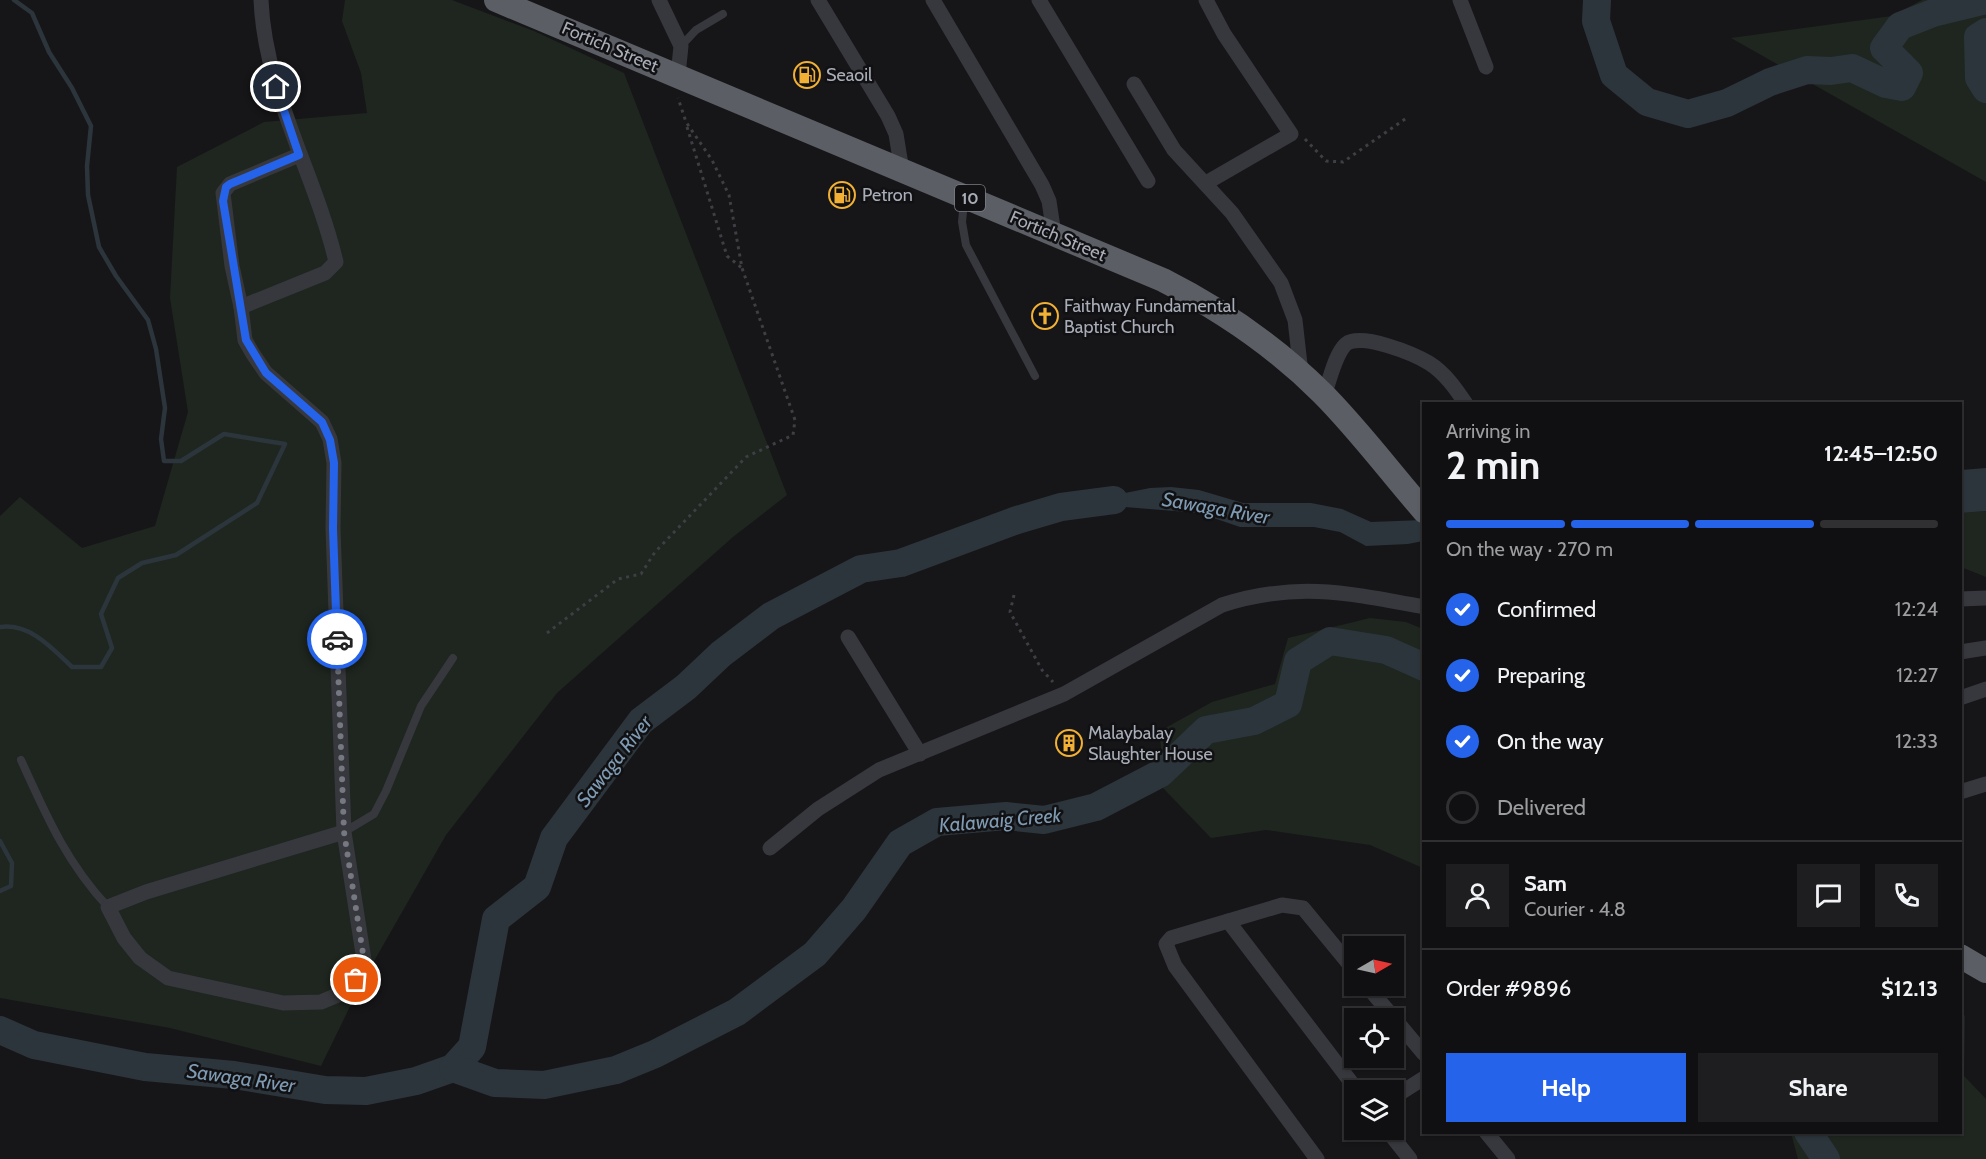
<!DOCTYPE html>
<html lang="en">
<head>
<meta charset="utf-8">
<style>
  :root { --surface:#101012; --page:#1e1e20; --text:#f1f3f6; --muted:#9c9d9f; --line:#303032; --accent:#2563eb }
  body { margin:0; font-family:Cabin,sans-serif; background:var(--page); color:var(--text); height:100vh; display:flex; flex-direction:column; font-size:22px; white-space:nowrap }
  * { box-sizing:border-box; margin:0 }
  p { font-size:20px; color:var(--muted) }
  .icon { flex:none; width:33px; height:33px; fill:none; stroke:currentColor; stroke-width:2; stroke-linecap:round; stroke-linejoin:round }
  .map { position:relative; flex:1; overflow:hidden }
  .drawer { position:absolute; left:1422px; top:402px; width:540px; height:732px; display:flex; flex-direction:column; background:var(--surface); border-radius:0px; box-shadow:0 2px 4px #0004,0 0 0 2px var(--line) }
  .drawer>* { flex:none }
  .needle { width:39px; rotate:81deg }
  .controls { position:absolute; left:1344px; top:936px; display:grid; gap:12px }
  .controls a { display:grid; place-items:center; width:60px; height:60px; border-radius:0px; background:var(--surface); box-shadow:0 2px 4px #0004,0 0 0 2px var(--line); font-size:30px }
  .pin { position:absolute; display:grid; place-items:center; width:51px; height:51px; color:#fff; margin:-26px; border:3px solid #fff; border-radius:50%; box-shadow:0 2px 6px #0007 }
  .courier { position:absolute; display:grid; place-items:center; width:60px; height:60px; margin:-30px; border:4px solid #2563eb; border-radius:50%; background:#fff; color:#222; box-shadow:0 2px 8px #0007 }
  .headline em { font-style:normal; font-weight:700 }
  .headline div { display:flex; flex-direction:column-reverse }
  .headline { display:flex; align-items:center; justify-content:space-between; height:102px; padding:0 24px }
  h1 { font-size:39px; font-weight:700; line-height:45px }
  .bar { display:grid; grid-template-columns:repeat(4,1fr); gap:9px 6px; align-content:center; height:72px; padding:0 24px }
  .bar i { height:8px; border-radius:4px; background:var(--line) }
  .bar .current { background:var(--accent) }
  .bar p { grid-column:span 4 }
  .line { display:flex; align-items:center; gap:15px; padding:0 24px; border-top:2px solid var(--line) }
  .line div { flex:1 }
  .round { display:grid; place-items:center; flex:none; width:63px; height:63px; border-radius:0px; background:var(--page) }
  ol { padding:0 24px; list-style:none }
  li { display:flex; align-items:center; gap:18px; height:66px }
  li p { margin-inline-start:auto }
  li .icon { padding:6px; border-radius:50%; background:var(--accent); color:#fff; stroke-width:4 }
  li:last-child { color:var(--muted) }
  li i { width:33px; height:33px; border:3px solid var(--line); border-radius:50% }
  .cta { display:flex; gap:12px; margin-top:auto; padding:12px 24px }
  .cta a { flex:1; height:69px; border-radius:0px; background:var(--accent); color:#fff; font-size:24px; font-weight:700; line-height:69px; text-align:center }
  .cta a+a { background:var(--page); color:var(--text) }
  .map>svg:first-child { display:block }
  .green { fill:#1e261f }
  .water { fill:#2c353c }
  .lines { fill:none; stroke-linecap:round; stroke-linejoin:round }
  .stream { stroke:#2c353c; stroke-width:4.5 }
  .river { stroke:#2c353c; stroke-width:28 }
  .path { stroke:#3d3f44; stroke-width:3; stroke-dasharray:3 4.5; stroke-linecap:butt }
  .service { stroke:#37383d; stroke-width:8 }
  .minor { stroke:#37383d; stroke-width:15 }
  .trunk { stroke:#5b5e65; stroke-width:24 }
  .done { stroke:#757880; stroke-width:6; stroke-dasharray:0 10.8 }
  .route { stroke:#2563eb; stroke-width:8 }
  .labels { text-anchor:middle; stroke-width:5; stroke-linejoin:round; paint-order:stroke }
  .shield { fill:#111113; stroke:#7b7e86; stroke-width:1.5 }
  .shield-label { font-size:16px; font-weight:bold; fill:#a8adb8 }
  .street-label { font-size:18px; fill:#a8adb8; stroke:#111113 }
  .poi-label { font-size:18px; fill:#a8adb8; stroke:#111113; text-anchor:start }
  .water-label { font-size:20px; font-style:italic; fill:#7f9bb3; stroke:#111113 }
</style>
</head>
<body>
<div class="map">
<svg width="1986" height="1159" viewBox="0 0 1986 1159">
  <rect width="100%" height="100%" fill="#161618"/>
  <!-- green -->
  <g class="green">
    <path d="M345,0H452L534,31L624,73L787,495L733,537L557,693L446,835L361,984L321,1066L170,1028L0,998V516L20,497L82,548L155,526L188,412L170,298L177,167L264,122L367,113L361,73L342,21Z"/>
    <path d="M1922,0H1986V182L1731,38L1892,16Z"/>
    <path d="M1986,511V577L1961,567V513Z"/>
    <path d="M1370,618L1406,622L1423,629V868L1370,845L1266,830L1211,838L1163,788L1160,731L1212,702L1275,684L1288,638Z"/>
    <path d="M1961,1012L1965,1016L1964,1076L1986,1099V1159H1798L1791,1133L1960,1132Z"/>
  </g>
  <!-- water -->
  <g class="water">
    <path d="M1986,468V511L1961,513V470Z"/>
    <path d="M1171,487L1199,490L1243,503H1311L1342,509L1371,522L1423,520V541L1408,544L1366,546L1340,532L1314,527H1240L1199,513L1075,503L1150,488Z"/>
  </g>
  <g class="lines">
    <!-- stream -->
    <g class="stream">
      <path d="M0,627C30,623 52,648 72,667H101L112,648L101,614L118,578L142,563L176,555L257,503L285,444L224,434L181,461H164L161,439L165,408L156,349L148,320L116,276L99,247L88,195L87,166L91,126L72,88L49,52L32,13L14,0"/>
      <path d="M0,841L12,863L11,886L0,891"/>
    </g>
    <!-- river -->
    <g class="river">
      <path d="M1597,0L1596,21L1614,75L1647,102L1688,114L1727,103L1770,82L1807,70L1831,71L1852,68L1886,84L1902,87L1909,73L1884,48L1900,26L1933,13L1986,0"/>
      <path d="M1986,32L1978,37L1979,78L1986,89"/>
      <path d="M0,1030L34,1045L145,1067L234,1075L325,1090L366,1091L416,1081L453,1068L472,1047L496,919L537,887L554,838L641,721L686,687L721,654L771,616L861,569L901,563L1017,520L1061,507L1114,500"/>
      <path d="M453,1068L495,1083L544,1085L616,1070L655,1054L737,1012L815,954L854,909L900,843L937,822L1006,816L1044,820L1096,807L1161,773L1206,730L1254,721L1288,704L1298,661L1330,641L1386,650L1424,667"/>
      <path d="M1808,1132L1826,1159"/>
    </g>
    <!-- path -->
    <g class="path">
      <path d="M687,127L727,256L742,268"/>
      <path d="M1305,139L1326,161L1343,162L1408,117"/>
      <path d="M1014,595L1010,612L1042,670L1053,682"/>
      <path d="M547,633L618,579L641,574L655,552L746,457L793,435L795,420L742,268L729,195L712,160L686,122L678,98"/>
    </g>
    <!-- service -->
    <g class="service">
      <path d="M681,46L696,30L723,14"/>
      <path d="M964,201L962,222L966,245L1035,376"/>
      <path d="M21,760C46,815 66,862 108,907"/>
      <path d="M344,832L374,814L386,791L421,706L453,658"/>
    </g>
    <!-- minor -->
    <g class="minor">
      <path d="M261,0C265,93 315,173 336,262L325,273L241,307L245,340L253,354L266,373L322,422L330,439L334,463L333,529L344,832L364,960L356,980L340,994L321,1002L283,1003L168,978L140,958L124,938L108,907L146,892L344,832"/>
      <path d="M659,0L681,46L678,75"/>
      <path d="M818,0L888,116L896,134L902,171"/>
      <path d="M933,0L1042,185L1049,201L1054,234"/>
      <path d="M1039,0L1148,181"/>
      <path d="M1206,0L1224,34L1291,134L1206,183"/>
      <path d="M1460,0L1486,67"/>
      <path d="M1134,84L1174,150L1232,213L1281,283L1295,320L1301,373"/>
      <path d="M241,307L232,266L223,193L230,184L299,155"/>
      <path d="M1324,395C1330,380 1335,354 1346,344C1361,332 1414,354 1429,363C1445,373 1456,389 1466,404"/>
      <path d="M1960,599L1986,598"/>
      <path d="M848,637L920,754"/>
      <path d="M1960,652L1986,648"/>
      <path d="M1960,698L1986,689"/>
      <path d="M1960,792L1986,784"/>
      <path d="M770,848L818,809L879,770L1064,694L1222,605C1297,581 1349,593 1424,607"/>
      <path d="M1228,921L1357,1090"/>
      <path d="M1367,986L1424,1054"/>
      <path d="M1394,1097L1424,1078"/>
      <path d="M1387,1130L1410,1159"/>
      <path d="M1486,1132L1508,1159"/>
      <path d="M1317,1159L1175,966L1166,944L1171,938L1282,905L1303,908L1354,970"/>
    </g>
    <!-- trunk -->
    <g class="trunk">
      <path d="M496,0L1163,280C1222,310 1275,346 1322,393C1358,429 1390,472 1424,511"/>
      <path d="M1960,956L1986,971"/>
    </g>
  </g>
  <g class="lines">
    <!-- done -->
    <path class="done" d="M337,639L344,832L364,960L356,980"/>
    <!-- route -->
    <path class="route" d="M276,87L299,155L230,184L226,187L223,201L246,340L266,373L322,422L330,440L334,463L333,529L337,639"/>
  </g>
  <!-- icons -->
  <defs>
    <symbol id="fuel-ring" viewBox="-11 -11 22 22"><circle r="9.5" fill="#111113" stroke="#f2b134" stroke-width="1.5"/><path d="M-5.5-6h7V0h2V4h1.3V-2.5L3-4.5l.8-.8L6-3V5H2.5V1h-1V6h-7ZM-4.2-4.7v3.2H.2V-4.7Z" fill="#f2b134"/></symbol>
    <symbol id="church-ring" viewBox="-11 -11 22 22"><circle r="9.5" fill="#111113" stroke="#f2b134" stroke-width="1.5"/><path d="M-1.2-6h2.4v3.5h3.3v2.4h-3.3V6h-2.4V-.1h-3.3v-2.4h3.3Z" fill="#f2b134"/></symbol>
    <symbol id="building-ring" viewBox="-11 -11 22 22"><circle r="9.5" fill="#111113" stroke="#f2b134" stroke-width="1.5"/><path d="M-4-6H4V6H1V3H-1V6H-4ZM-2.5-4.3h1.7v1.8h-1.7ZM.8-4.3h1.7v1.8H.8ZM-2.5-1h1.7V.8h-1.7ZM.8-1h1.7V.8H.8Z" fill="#f2b134"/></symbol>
  </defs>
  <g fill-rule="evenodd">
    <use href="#fuel-ring" x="792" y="60" width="30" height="30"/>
    <use href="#fuel-ring" x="827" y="180" width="30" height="30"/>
    <use href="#church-ring" x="1030" y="301" width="30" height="30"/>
    <use href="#building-ring" x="1054" y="728" width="30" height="30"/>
  </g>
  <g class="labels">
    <!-- shield labels -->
    <rect class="shield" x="955" y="185" width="30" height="26" rx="4.5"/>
    <g class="shield-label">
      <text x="970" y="204">10</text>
    </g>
    <!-- street labels -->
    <g class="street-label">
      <text transform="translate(610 47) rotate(23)" y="6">Fortich Street</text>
      <text transform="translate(1058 236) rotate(23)" y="6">Fortich Street</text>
    </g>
    <!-- poi labels -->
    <g class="poi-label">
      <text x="826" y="81">Seaoil</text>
      <text x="862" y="201">Petron</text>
      <text x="1064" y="312">Faithway Fundamental<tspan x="1064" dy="21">Baptist Church</tspan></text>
      <text x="1088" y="739">Malaybalay<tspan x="1088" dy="21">Slaughter House</tspan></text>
    </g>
    <!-- water labels -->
    <g class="water-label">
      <text transform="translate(1216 508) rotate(10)" y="7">Sawaga River</text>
      <text transform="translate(614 761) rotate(-52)" y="7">Sawaga River</text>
      <text transform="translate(1000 820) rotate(-5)" y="7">Kalawaig Creek</text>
      <text transform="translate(241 1078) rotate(8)" y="7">Sawaga River</text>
    </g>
  </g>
</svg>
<div class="controls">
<a><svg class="needle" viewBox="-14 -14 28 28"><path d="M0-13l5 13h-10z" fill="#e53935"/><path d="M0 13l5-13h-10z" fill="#9c9d9f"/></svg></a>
<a><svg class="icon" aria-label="locate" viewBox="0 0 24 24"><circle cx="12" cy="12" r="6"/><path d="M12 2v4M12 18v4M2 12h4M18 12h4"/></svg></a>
<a><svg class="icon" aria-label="layers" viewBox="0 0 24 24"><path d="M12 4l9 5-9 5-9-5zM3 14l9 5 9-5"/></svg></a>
</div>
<div class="pin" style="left:356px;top:980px;background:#ea580c"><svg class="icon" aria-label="bag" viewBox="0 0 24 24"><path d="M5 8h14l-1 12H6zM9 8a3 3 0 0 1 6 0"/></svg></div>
<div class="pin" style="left:276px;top:87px;background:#1f2937"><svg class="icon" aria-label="home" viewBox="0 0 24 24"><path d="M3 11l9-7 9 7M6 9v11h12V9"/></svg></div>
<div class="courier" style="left:337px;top:639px"><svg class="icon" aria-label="car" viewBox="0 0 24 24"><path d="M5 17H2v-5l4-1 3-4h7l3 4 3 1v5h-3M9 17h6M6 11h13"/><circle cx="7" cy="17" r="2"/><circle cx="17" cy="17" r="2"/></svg></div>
<section class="drawer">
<div class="headline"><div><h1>2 min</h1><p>Arriving in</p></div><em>12:45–12:50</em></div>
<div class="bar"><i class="current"></i><i class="current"></i><i class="current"></i><i></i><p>On the way · 270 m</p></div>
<ol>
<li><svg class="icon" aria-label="check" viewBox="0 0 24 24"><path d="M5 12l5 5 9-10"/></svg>Confirmed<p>12:24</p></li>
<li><svg class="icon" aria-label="check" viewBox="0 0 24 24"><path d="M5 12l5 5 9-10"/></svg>Preparing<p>12:27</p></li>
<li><svg class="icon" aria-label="check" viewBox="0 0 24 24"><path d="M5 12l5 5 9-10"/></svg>On the way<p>12:33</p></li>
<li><i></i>Delivered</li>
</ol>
<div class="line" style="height:108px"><a class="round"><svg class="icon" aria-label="person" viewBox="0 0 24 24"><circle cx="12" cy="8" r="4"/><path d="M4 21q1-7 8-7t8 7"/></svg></a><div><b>Sam</b><p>Courier · 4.8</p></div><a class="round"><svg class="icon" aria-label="chat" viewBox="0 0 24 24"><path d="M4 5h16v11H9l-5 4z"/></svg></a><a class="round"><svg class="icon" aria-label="phone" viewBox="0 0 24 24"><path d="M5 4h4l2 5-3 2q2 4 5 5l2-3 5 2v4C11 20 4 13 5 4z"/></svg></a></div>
<div class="line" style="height:78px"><div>Order #9896</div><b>$12.13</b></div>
<div class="cta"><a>Help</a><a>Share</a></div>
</section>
</div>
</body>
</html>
